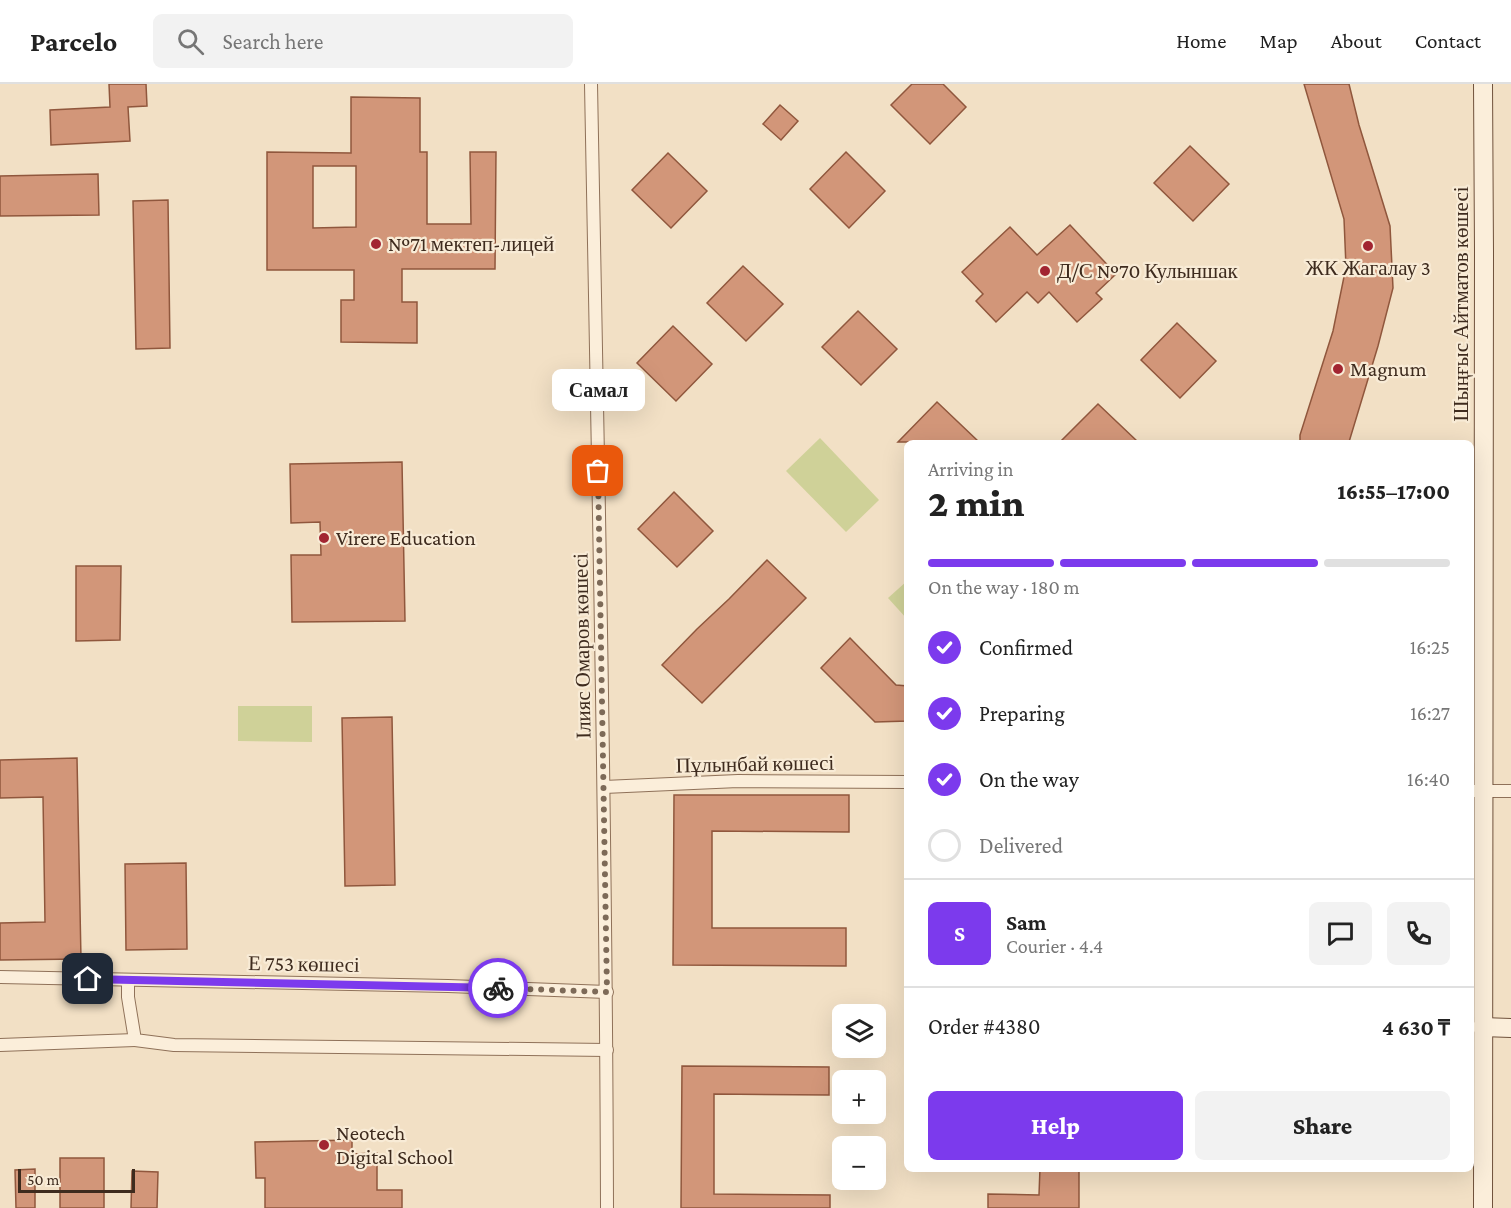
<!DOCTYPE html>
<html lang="en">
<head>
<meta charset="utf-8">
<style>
  :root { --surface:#fff; --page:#f2f2f2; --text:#222; --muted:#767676; --line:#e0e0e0; --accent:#7c3aed }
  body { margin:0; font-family:"Crimson Pro",serif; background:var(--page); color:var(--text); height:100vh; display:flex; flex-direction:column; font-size:22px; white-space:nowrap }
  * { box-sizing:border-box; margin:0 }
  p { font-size:20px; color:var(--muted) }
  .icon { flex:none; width:33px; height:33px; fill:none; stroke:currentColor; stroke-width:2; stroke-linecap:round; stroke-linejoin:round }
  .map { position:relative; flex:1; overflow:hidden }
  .panel { position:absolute; left:904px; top:356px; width:570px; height:732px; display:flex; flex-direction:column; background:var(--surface); border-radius:9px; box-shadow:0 6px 24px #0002 }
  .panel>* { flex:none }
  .buttons { position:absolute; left:832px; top:920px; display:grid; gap:12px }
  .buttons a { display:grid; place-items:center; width:54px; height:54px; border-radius:9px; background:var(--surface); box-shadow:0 6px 24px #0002; font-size:30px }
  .scale { position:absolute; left:18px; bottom:15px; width:117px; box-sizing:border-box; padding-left:6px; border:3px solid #3e2b1e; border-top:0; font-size:16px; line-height:21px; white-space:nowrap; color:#3e2b1e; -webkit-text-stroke:4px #f8ebd6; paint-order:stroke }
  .pin { position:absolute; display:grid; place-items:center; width:51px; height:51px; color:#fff; margin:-26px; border-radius:12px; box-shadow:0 3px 9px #0006 }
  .courier { position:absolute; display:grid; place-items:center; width:60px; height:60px; margin:-30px; border:4px solid #7c3aed; border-radius:50%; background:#fff; color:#222; box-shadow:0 2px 8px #0007 }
  .bubble { position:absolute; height:42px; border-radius:9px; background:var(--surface); box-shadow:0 6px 24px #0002; font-size:20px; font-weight:800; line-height:42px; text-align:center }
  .head em { font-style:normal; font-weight:800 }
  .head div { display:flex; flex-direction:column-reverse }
  .head { display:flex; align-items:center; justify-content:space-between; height:102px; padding:0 24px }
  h1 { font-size:39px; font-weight:800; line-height:45px }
  .bar { display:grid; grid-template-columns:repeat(4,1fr); gap:9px 6px; align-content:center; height:72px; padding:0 24px }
  .bar i { height:8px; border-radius:4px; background:var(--line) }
  .bar .on { background:var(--accent) }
  .bar p { grid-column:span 4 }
  .line { display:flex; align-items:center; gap:15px; padding:0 24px; border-top:2px solid var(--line) }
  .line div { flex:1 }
  .round { display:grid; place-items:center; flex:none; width:63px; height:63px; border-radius:9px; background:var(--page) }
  ol { padding:0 24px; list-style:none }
  li { display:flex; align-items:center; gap:18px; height:66px }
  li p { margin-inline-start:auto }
  li .icon { padding:6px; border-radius:50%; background:var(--accent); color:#fff; stroke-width:4 }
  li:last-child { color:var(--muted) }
  li i { width:33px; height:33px; border:3px solid var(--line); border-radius:50% }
  .button { display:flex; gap:12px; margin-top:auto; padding:12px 24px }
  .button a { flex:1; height:69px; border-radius:9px; background:var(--accent); color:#fff; font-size:24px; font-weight:800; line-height:69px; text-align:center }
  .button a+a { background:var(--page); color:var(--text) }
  header { display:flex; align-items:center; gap:36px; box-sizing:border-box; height:84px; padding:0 30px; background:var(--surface); border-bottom:2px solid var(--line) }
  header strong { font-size:28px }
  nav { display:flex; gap:33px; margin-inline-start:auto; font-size:21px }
  .search { width:420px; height:54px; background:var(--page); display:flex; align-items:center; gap:15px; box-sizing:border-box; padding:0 21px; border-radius:9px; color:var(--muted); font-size:22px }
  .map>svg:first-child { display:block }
  .green { fill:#cfd198 }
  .building { fill:#d29679; stroke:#90573d; stroke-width:1.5; fill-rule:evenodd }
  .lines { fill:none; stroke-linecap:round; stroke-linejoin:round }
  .street-casing { stroke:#8f7159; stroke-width:14 }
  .secondary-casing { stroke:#70523c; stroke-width:20 }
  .street { stroke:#fbeeda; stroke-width:12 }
  .secondary { stroke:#fbeeda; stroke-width:18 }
  .done { stroke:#7d6a58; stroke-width:6; stroke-dasharray:0 10.8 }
  .route { stroke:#7c3aed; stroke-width:8 }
  .poi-dot { fill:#a22531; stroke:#f8ebd6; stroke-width:2 }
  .labels { text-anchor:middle; stroke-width:4.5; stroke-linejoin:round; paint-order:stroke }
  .poi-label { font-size:21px; fill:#3e2b1e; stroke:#f8ebd6; text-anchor:start }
  .street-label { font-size:21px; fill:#3e2b1e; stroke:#f8ebd6 }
</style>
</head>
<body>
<header>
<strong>Parcelo</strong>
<div class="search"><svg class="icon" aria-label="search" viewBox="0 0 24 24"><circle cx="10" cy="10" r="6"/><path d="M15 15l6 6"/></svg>Search here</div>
<nav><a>Home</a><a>Map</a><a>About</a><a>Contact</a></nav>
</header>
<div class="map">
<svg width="1511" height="1124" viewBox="0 0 1511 1124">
  <rect width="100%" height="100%" fill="#f2e0c5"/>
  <!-- green -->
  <g class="green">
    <path d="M820,354L879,416L846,448L786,387Z"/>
    <path d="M907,497V535L888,514Z"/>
    <path d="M238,622H312V658L238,657Z"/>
  </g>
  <!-- building -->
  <g class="building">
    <path d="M109,0H146L147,22L128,23L130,57L51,61L50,26L110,23Z"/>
    <path d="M912,0H943L966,23L930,60L891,21Z"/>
    <path d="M1304,0H1349L1359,41L1390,142L1393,204L1378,262L1349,358H1300V351L1333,247L1346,183L1344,135Z"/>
    <path d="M351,13L420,14V68H427V140H471L470,68H496L495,185H402V218H417V259L341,258V216H354V186H267V68L351,69ZM313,82H356V143L313,144Z"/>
    <path d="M780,21L798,37L781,56L763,40Z"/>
    <path d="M1190,62L1229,100L1193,137L1154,99Z"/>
    <path d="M846,68L885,107L849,144L810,105Z"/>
    <path d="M668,69L707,107L671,144L632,106Z"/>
    <path d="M98,90L99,131L0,132V92Z"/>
    <path d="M168,116L170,264L136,265L133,117Z"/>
    <path d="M1070,141L1116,190L1096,209L1102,215L1077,238L1049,208L1038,219L1027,208L996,238L976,217L983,210L962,188L1010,143L1037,171Z"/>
    <path d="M743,182L783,220L746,257L707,219Z"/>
    <path d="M858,227L897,265L861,301L822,263Z"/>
    <path d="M1177,239L1216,277L1180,314L1141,276Z"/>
    <path d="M673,242L712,280L676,317L637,279Z"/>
    <path d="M937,318L979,358H898Z"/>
    <path d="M1098,320L1138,358H1060Z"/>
    <path d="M402,378L405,537L292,538L291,471H321L320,438L291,439L290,380Z"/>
    <path d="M674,408L713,447L677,483L638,445Z"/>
    <path d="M767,476L806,514L702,619L662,581L697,545L729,515Z"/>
    <path d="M76,482H121L120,556L76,557Z"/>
    <path d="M850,554L896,601L908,602V637L875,638L821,584Z"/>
    <path d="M392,633L395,801L345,802L342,634Z"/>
    <path d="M77,674L81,875L0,876V839L45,838L43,713L0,714V676Z"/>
    <path d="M674,711H849V748L712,747V844H846V882L673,881Z"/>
    <path d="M186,779L187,865L126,866L125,780Z"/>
    <path d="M682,982L829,983V1011L714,1010V1110L830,1111V1124H681Z"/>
    <path d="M352,1056V1070L377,1069V1106H402V1124H265V1094H256L255,1058Z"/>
    <rect x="60" y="1074" width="44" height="50"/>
    <path d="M1040,1084H1079V1124H988V1110L1039,1111Z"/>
    <path d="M35,1085V1124H16L15,1086Z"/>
    <path d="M132,1087L158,1088L157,1124H131Z"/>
  </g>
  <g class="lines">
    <defs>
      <g id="street">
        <path d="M591,0C598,375 606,749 607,1124"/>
        <path d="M604,703L738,697L908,698"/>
        <path d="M1472,707H1511"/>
        <path d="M0,893L448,902L607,908"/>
        <path d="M128,896V913L135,956L174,961L607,966"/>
        <path d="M0,961L135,956"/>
      </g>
      <g id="secondary">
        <path d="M1483,0L1484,167L1483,1124"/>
        <path d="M1482,943L1511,944"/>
      </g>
    </defs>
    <!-- street casing -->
    <use href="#street" class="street-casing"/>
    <!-- secondary casing -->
    <use href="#secondary" class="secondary-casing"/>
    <!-- street -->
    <use href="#street" class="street"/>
    <!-- secondary -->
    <use href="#secondary" class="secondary"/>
  </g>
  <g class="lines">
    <!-- done -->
    <path class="done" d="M498,904L607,908L598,387"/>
    <!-- route -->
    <path class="route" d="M88,895L498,904"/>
  </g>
  <!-- markers -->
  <g class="poi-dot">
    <circle cx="376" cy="160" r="6"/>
    <circle cx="1368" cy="162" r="6"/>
    <circle cx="1045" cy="187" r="6"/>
    <circle cx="1338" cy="285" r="6"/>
    <circle cx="324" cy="454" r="6"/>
    <circle cx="324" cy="1061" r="6"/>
  </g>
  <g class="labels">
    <!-- poi labels -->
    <g class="poi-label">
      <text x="388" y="167">№71 мектеп-лицей</text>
      <text x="1368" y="191" text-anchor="middle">ЖК Жагалау 3</text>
      <text x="1057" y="194">Д/С №70 Кулыншак</text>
      <text x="1350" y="292">Magnum</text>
      <text x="336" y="461">Virere Education</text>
      <text x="336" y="1056">Neotech<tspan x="336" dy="24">Digital School</tspan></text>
    </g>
    <!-- street labels -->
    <g class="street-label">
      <text transform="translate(1461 220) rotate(-90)" y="7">Шыңғыс Айтматов көшесі</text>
      <text transform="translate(582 562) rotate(-91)" y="7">Ілияс Омаров көшесі</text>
      <text transform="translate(755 680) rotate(-1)" y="7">Пұлынбай көшесі</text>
      <text transform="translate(304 880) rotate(1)" y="7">Е 753 көшесі</text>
    </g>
  </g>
</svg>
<div class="buttons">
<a><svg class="icon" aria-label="layers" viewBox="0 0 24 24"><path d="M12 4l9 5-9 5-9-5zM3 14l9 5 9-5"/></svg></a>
<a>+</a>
<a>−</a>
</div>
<div class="scale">50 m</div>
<div class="pin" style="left:598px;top:387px;background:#ea580c"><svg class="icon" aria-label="bag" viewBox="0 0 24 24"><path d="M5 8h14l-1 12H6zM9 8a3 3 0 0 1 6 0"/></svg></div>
<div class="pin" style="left:88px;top:895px;background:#1f2937"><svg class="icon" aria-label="home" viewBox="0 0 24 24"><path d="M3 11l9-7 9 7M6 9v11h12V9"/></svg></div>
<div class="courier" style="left:498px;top:904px"><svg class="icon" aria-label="bike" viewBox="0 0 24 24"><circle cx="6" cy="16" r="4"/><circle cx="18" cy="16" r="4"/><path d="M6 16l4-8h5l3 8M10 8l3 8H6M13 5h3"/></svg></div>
<div class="bubble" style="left:552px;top:285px;width:93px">Самал</div>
<section class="panel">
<div class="head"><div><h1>2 min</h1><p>Arriving in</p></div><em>16:55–17:00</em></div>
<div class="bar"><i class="on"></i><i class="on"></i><i class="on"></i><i></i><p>On the way · 180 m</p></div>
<ol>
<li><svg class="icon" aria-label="check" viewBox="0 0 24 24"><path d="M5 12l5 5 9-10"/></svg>Confirmed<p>16:25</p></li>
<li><svg class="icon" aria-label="check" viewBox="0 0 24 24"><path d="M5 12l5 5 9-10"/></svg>Preparing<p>16:27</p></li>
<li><svg class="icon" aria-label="check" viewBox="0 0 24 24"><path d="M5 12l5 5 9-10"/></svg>On the way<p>16:40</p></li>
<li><i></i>Delivered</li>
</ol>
<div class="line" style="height:108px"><b class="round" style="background:var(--accent);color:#fff">S</b><div><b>Sam</b><p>Courier · 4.4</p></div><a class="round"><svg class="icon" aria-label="chat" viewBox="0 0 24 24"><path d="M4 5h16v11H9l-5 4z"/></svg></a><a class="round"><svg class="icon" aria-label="phone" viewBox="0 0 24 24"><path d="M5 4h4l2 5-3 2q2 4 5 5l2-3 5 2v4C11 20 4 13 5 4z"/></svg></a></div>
<div class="line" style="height:78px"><div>Order #4380</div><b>4 630 ₸</b></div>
<div class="button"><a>Help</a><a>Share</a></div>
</section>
</div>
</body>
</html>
